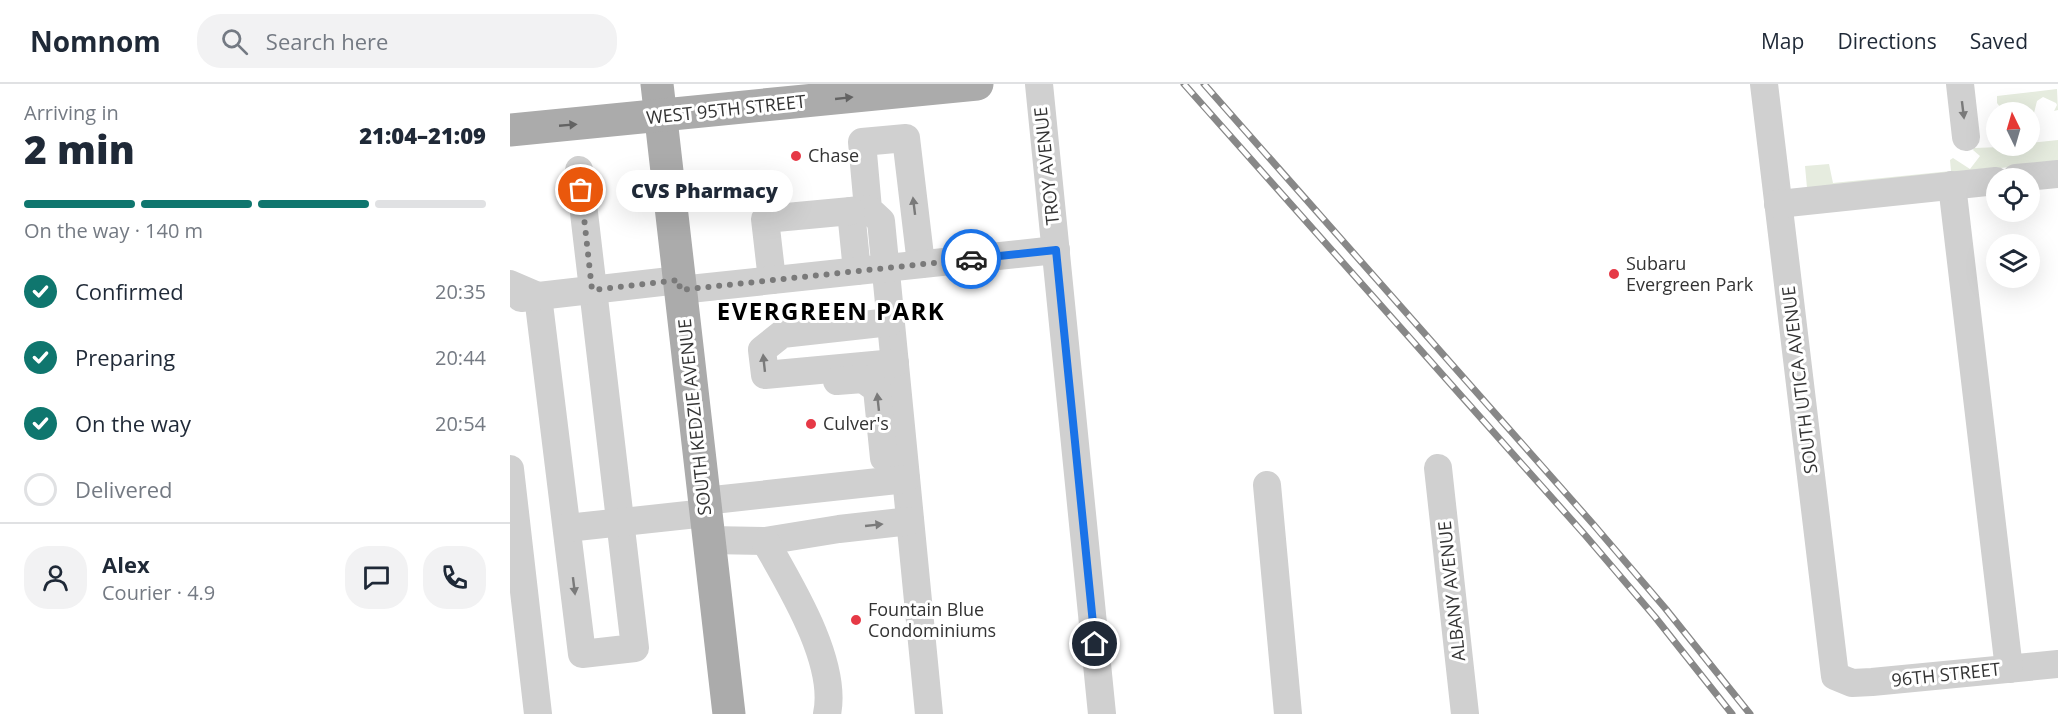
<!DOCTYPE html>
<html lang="en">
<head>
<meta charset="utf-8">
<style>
  :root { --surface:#fff; --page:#f2f2f3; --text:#1f2937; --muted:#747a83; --line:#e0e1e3; --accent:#0f766e }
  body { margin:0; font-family:"Open Sans",sans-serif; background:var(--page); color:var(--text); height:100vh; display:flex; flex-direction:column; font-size:22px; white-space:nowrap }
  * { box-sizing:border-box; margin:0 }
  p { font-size:20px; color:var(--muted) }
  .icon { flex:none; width:33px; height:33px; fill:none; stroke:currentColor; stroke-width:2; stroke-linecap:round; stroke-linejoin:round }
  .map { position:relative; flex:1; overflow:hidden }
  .details { display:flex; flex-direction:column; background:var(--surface); width:510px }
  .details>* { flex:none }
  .needle { width:39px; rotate:355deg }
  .tools { position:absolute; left:1476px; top:18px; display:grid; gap:12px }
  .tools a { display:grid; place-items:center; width:54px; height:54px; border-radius:50%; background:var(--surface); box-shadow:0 6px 24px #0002; font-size:30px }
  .pin { position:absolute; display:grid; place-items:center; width:51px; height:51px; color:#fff; margin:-26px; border:3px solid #fff; border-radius:50%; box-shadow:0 2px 6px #0007 }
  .courier { position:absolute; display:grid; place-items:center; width:60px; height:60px; margin:-30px; border:4px solid #1a73e8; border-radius:50%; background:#fff; color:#222; box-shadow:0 2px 8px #0007 }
  .bubble { position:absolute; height:42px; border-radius:21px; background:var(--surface); box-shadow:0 6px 24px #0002; font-size:20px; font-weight:800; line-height:42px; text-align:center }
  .overview em { font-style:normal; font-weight:800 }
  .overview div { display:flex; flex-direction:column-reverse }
  .overview { display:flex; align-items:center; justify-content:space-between; height:102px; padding:0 24px }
  h1 { font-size:39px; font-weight:800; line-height:45px }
  .bar { display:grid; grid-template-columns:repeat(4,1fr); gap:9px 6px; align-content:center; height:72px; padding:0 24px }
  .bar i { height:8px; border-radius:4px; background:var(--line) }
  .bar .on { background:var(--accent) }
  .bar p { grid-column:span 4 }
  .line { display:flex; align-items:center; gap:15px; padding:0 24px; border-top:2px solid var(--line) }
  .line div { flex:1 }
  .round { display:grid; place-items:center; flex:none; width:63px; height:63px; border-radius:24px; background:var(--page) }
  ol { padding:0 24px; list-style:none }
  li { display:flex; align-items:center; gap:18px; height:66px }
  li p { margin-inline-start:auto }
  li .icon { padding:6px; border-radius:50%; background:var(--accent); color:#fff; stroke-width:4 }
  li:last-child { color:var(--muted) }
  li i { width:33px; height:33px; border:3px solid var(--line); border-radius:50% }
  header { display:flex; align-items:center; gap:36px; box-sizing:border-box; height:84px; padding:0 30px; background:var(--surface); border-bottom:2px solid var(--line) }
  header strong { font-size:28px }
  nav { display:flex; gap:33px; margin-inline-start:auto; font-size:21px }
  .search { width:420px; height:54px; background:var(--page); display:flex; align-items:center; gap:15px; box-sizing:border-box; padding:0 21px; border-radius:24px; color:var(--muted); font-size:22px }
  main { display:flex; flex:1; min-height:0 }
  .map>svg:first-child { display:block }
  .green { fill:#e6ecdf }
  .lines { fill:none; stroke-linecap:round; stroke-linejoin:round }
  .minor { stroke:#d0d0d0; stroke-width:28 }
  .major { stroke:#ababab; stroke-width:33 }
  .rail-casing { stroke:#888; stroke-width:7 }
  .rail { stroke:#fff; stroke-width:4.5; stroke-dasharray:14; stroke-linecap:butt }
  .oneway { fill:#636363 }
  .oneway2 { fill:#7a7a7a }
  .done { stroke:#7a7a7a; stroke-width:6; stroke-dasharray:0 10.8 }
  .route { stroke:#1a73e8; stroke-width:8 }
  .poi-dot { fill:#e63946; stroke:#fff; stroke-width:2 }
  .labels { text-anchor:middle; stroke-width:6; stroke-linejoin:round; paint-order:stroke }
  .street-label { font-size:18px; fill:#333; stroke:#fff }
  .poi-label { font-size:18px; fill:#333; stroke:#fff; text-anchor:start }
  .district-label { font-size:24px; font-weight:bold; letter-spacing:1.5px; fill:#000; stroke:#fff }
</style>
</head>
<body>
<header>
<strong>Nomnom</strong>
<div class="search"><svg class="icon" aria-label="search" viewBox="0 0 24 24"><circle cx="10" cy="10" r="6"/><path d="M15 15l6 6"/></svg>Search here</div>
<nav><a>Map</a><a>Directions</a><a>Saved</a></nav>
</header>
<main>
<section class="details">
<div class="overview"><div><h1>2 min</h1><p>Arriving in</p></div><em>21:04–21:09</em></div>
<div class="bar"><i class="on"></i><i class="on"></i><i class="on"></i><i></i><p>On the way · 140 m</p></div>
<ol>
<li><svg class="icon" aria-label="check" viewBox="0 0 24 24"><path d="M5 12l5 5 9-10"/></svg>Confirmed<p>20:35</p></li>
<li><svg class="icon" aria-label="check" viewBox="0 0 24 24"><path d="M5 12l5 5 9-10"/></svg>Preparing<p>20:44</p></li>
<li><svg class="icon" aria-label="check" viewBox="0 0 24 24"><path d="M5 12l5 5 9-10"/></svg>On the way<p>20:54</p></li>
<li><i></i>Delivered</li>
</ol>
<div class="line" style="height:108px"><a class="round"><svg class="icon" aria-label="person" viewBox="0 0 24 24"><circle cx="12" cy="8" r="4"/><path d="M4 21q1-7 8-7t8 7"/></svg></a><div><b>Alex</b><p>Courier · 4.9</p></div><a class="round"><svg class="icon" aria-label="chat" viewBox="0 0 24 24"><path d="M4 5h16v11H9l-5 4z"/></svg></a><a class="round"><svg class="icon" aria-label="phone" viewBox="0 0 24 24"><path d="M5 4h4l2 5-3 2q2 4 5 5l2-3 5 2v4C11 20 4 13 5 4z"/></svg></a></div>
</section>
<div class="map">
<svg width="1548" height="630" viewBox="0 0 1548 630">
  <rect width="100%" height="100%" fill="#fff"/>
  <!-- green -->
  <g class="green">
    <path d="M1547,5L1548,26L1544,27L1547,21L1546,19L1533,13L1527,17L1524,29L1494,28L1487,19V12Z"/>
    <path d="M1548,56V78L1297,104L1295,82L1319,80L1323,99L1441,87L1440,76L1443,74L1460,85L1470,72L1463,66L1464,64L1520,62V59Z"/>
  </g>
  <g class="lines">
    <!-- minor -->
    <g class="minor">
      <path d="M529,0L592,630"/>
      <path d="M1254,0L1325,592L1342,599L1362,598L1548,580"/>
      <path d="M1450,0L1456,53"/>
      <path d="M1506,94L1548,90"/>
      <path d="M1442,101L1499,585"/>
      <path d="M1268,120L1486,97"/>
      <path d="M411,180L396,54L352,58L358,125L371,137L419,630"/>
      <path d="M347,187L341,127L358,125"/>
      <path d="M262,196L255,135L341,127"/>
      <path d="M0,200L28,212L72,570L125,564L69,86"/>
      <path d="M170,206L546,166"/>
      <path d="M11,214L169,196"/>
      <path d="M380,238L272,250L252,266L255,291L385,279"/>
      <path d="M327,297L353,295L367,305L374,374"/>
      <path d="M928,384L955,630"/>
      <path d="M0,385L28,630"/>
      <path d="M757,401L778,630"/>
      <path d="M194,417L396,395"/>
      <path d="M57,444L196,429"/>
      <path d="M199,456L255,457L329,445L400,437"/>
      <path d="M255,457C280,501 328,578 317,630"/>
    </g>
    <!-- major -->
    <g class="major">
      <path d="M147,0L219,630"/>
      <path d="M0,46L467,0"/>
    </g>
    <defs>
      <g id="rail">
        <path d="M674,0L1075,451L1145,533L1222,630"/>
        <path d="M694,0L1083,440L1155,524L1240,630"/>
      </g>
    </defs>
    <!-- rail casing -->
    <use href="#rail" class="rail-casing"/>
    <!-- rail -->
    <use href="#rail" class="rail"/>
  </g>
  <!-- one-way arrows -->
  <defs><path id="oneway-solid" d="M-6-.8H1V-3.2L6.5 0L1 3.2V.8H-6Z" transform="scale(1.5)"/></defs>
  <g class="oneway">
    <use href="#oneway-solid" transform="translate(334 14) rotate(-6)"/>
    <use href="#oneway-solid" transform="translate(58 41) rotate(-5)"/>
  </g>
  <g class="oneway2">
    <use href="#oneway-solid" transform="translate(1453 26) rotate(83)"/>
    <use href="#oneway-solid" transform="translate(404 122) rotate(-97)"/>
    <use href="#oneway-solid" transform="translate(254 279) rotate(-96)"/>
    <use href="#oneway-solid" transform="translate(368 318) rotate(-96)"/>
    <use href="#oneway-solid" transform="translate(364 441) rotate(-6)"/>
    <use href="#oneway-solid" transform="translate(64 502) rotate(83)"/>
  </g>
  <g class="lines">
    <!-- done -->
    <path class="done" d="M71,106L82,206L169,196L170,206L461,175"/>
    <!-- route -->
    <path class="route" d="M461,175L546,166L585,560"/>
  </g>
  <!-- markers -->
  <g class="poi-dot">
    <circle cx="286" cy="72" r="6"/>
    <circle cx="1104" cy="190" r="6"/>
    <circle cx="301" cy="340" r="6"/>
    <circle cx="346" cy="536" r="6"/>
  </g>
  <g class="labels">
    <!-- street labels -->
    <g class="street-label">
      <text transform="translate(216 26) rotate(-6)" y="6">WEST 95TH STREET</text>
      <text transform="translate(537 82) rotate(-96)" y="6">TROY AVENUE</text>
      <text transform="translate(1290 296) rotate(-97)" y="6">SOUTH UTICA AVENUE</text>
      <text transform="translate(185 333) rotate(-96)" y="6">SOUTH KEDZIE AVENUE</text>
      <text transform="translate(942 507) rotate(-96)" y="6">ALBANY AVENUE</text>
      <text transform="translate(1436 591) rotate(-6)" y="6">96TH STREET</text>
    </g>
    <!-- poi labels -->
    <g class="poi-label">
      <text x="298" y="78">Chase</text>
      <text x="1116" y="186">Subaru<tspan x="1116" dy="21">Evergreen Park</tspan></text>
      <text x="313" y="346">Culver's</text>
      <text x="358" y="532">Fountain Blue<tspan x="358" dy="21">Condominiums</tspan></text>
    </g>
    <!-- district labels -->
    <g class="district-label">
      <text x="321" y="236">EVERGREEN PARK</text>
    </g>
  </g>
</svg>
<div class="tools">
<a><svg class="needle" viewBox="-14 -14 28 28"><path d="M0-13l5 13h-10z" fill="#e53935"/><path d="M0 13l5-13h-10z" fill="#747a83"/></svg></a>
<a><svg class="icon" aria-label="locate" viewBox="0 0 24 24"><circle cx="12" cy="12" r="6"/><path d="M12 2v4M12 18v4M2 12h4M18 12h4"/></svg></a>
<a><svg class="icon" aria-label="layers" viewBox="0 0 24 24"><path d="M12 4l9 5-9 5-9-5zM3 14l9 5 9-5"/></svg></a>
</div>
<div class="pin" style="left:71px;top:106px;background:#ea580c"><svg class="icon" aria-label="bag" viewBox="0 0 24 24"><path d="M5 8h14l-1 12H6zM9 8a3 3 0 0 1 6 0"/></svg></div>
<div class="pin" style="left:585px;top:560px;background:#1f2937"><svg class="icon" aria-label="home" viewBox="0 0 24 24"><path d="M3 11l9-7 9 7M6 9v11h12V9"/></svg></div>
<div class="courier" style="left:461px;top:175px"><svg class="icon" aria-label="car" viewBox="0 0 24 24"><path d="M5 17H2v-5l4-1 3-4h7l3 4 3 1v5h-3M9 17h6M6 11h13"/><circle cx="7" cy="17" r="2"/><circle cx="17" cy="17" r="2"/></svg></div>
<div class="bubble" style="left:106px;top:86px;width:177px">CVS Pharmacy</div>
</div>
</main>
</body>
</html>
